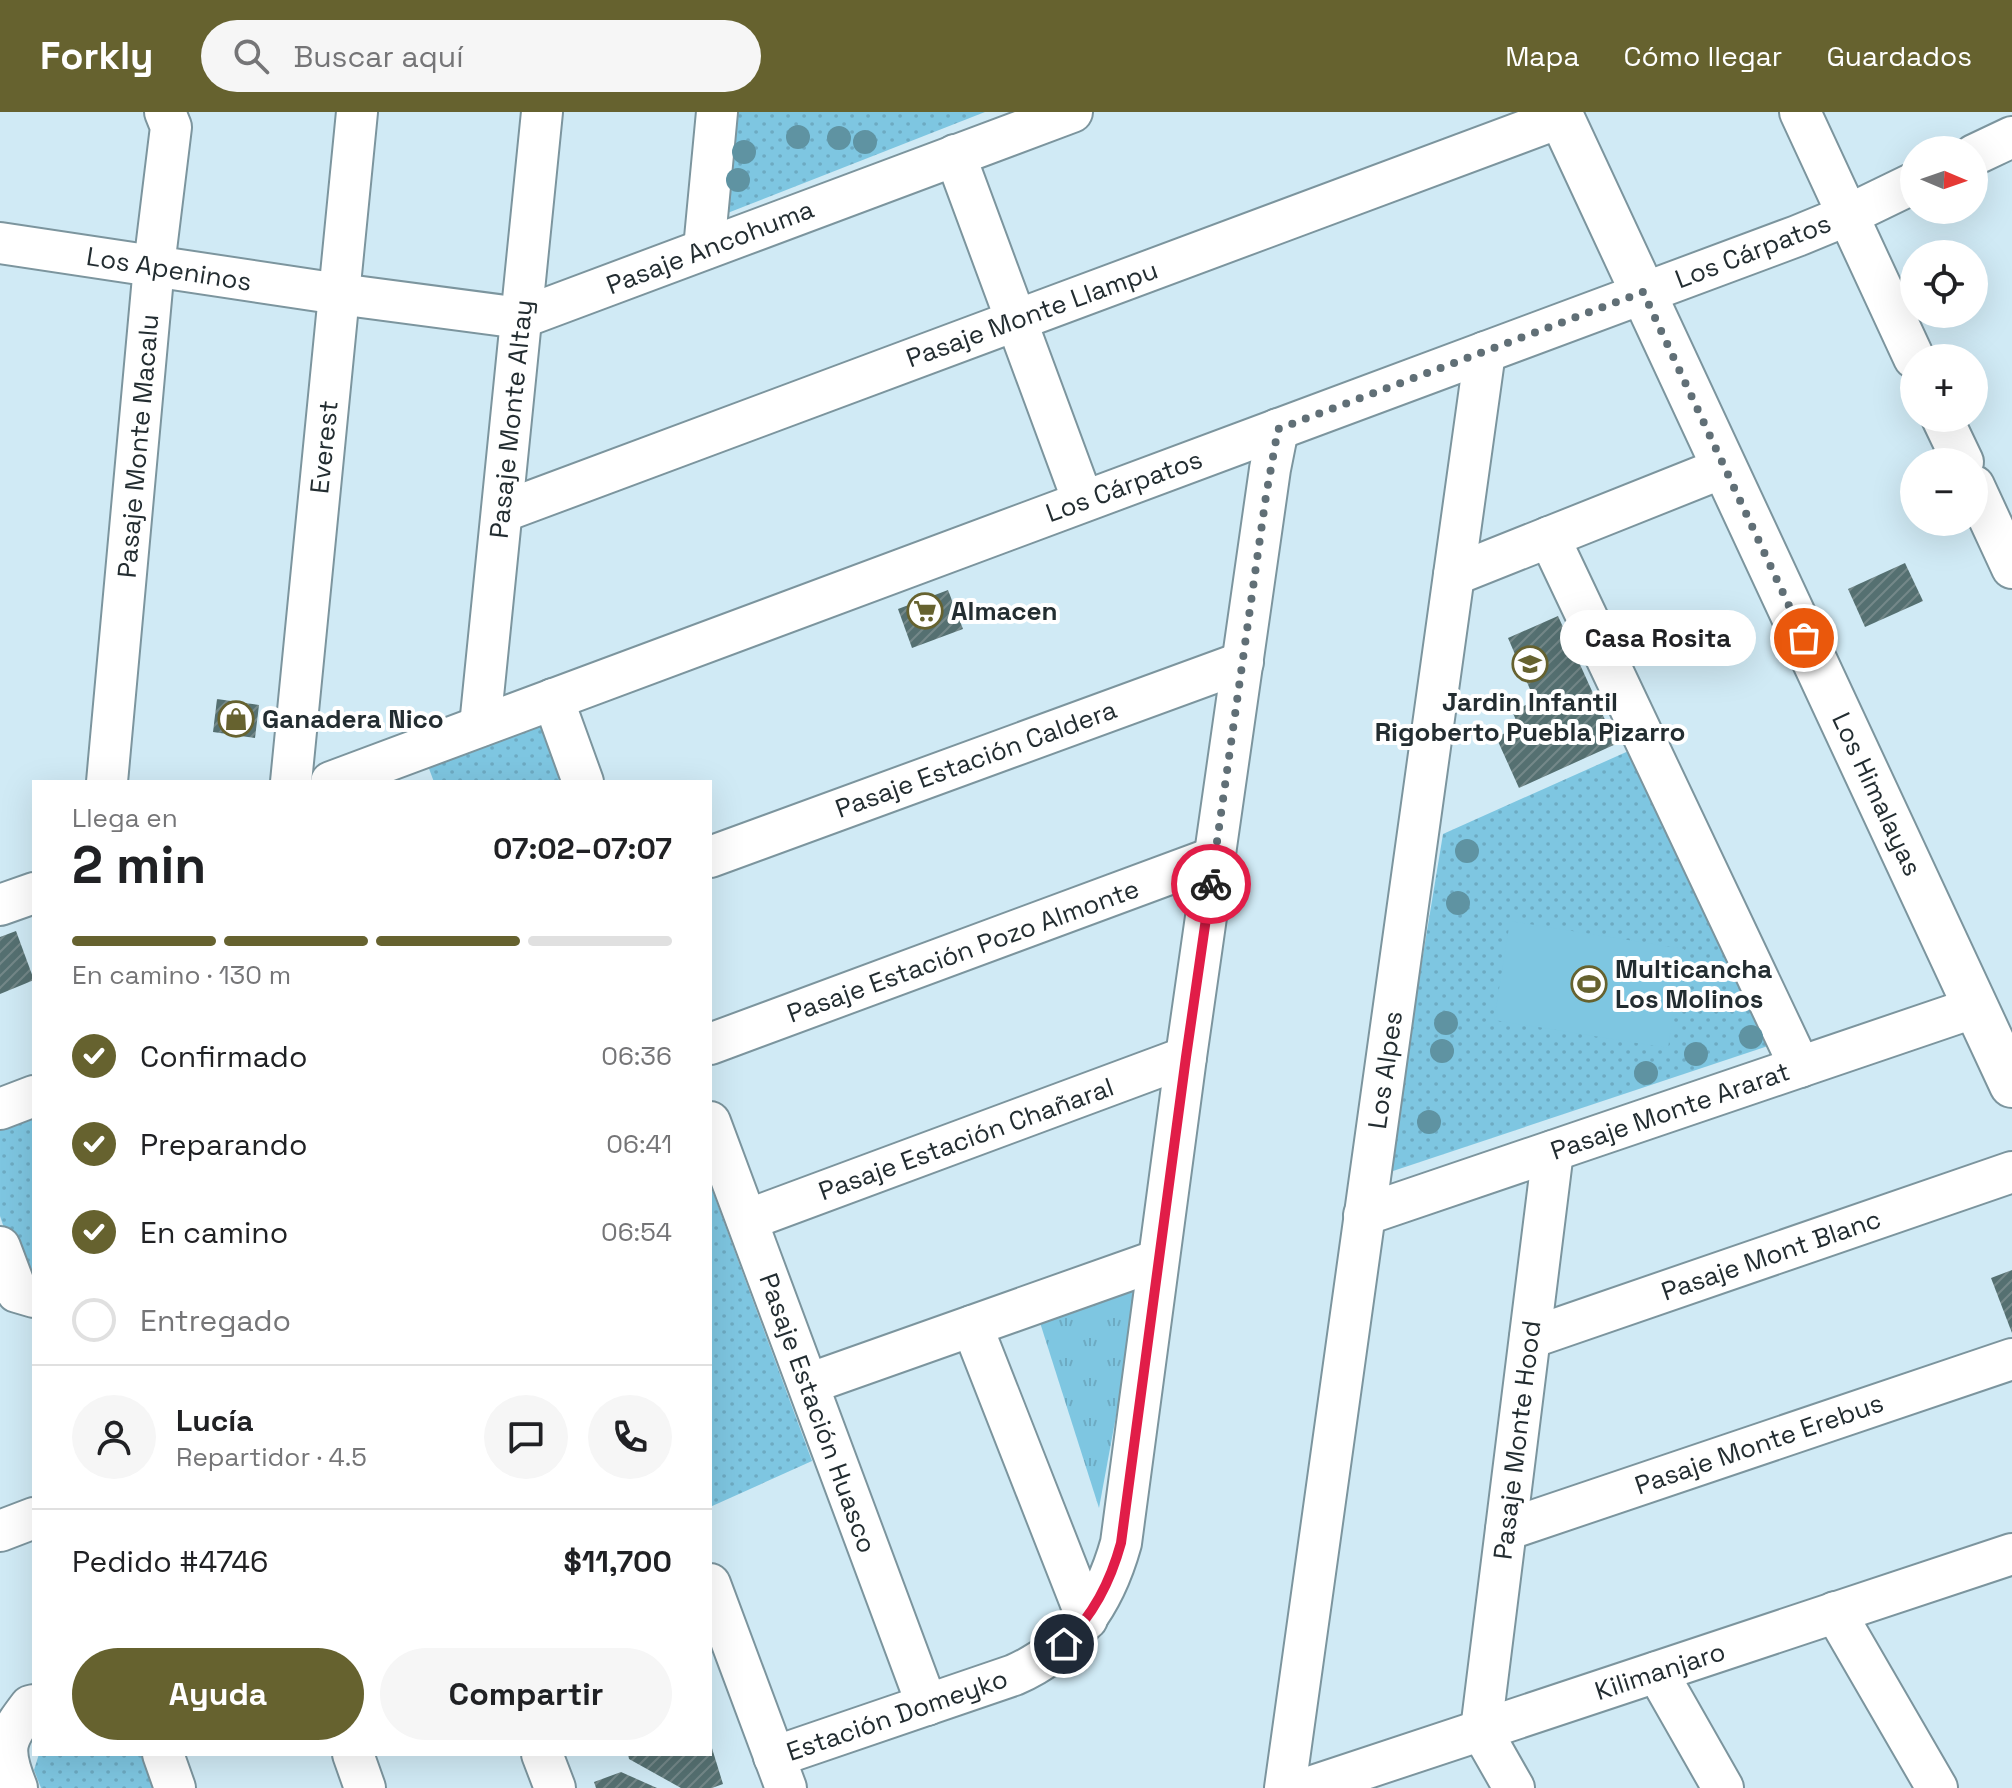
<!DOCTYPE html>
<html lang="es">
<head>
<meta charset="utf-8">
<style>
  :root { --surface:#fff; --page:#f6f6f6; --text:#202124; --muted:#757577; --line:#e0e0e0; --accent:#66622f }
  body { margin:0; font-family:"Space Grotesk",sans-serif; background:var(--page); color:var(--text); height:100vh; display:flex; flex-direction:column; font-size:30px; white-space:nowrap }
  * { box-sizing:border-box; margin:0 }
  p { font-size:26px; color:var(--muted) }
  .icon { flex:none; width:44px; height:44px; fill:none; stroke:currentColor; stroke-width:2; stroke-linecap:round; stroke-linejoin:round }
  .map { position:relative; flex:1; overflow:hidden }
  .drawer { position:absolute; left:32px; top:668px; width:680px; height:976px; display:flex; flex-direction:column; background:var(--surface); border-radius:0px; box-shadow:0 8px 32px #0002 }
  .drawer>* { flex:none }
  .needle { width:52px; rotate:92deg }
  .buttons { position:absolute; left:1900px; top:24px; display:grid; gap:16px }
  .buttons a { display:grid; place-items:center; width:88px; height:88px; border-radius:50%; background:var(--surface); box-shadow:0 8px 32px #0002; font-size:40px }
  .pin { position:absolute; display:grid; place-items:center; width:68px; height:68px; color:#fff; margin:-34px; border:4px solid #fff; border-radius:50%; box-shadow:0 2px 8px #0007 }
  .courier { position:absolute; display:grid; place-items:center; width:80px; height:80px; margin:-40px; border:6px solid #e11d48; border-radius:50%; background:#fff; color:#222; box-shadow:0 2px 10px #0007 }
  .bubble { position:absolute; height:56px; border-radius:28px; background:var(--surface); box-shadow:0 8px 32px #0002; font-size:26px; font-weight:800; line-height:56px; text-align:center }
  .summary em { font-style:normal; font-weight:800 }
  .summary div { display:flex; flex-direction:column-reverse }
  .summary { display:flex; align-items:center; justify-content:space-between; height:136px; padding:0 40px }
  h1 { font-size:52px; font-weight:800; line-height:60px }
  .bar { display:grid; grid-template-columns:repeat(4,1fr); gap:12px 8px; align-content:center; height:96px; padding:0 40px }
  .bar i { height:10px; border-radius:6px; background:var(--line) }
  .bar .active { background:var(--accent) }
  .bar p { grid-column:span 4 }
  .line { display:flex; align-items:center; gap:20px; padding:0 40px; border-top:2px solid var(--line) }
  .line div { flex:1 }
  .round { display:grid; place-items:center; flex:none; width:84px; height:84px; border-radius:42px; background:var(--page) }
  ol { padding:0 40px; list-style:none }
  li { display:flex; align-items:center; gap:24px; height:88px }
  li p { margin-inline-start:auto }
  li .icon { padding:8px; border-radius:50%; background:var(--accent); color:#fff; stroke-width:4 }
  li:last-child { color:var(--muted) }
  li i { width:44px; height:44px; border:4px solid var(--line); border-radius:50% }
  .cta { display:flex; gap:16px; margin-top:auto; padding:16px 40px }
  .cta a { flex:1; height:92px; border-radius:48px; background:var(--accent); color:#fff; font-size:32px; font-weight:800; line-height:92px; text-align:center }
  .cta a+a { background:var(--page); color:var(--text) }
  header { display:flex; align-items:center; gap:48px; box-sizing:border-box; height:112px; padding:0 40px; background:var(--accent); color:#fff }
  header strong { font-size:38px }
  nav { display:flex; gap:44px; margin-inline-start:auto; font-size:28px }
  .search { width:560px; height:72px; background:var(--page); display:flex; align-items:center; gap:20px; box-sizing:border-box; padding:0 28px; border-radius:44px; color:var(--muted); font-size:30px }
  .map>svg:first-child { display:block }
  .grass { fill:url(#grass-tufts) }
  .park { fill:url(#park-dots) }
  .garden { fill:#7ec6e1 }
  .building { fill:url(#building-hatch) }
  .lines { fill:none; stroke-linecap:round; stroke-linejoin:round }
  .minor-casing { stroke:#7c959e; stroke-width:44 }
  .tertiary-casing { stroke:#7c959e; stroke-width:48 }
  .minor { stroke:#fff; stroke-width:40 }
  .tertiary { stroke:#fff; stroke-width:44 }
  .tree { fill:#5f93a2 }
  .done { stroke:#606f76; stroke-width:8; stroke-dasharray:0 14.4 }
  .route { stroke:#e11d48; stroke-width:10 }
  .labels { text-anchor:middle; stroke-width:8; stroke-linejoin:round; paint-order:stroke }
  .street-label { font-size:26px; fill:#232d31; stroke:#fff }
  .poi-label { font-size:26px; font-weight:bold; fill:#232d31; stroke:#fff; text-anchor:start }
</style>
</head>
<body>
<header>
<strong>Forkly</strong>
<div class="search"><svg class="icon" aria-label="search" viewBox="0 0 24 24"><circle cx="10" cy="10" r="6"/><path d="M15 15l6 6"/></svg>Buscar aquí</div>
<nav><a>Mapa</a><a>Cómo llegar</a><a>Guardados</a></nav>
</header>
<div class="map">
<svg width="2012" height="1676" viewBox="0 0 2012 1676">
  <defs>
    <pattern id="grass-tufts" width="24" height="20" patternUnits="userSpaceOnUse" patternTransform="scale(2)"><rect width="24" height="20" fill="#7ec6e1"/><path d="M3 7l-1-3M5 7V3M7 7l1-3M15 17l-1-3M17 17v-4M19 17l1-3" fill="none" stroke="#6daac2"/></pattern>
    <pattern id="park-dots" width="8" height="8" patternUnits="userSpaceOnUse" patternTransform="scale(2)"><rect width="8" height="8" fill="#7ec6e1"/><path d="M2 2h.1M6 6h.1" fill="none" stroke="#6daac2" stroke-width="1.8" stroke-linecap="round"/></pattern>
    <pattern id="building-hatch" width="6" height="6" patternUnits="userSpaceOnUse" patternTransform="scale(2)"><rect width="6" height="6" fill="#557071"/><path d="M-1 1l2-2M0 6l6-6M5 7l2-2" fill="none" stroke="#748889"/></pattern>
  </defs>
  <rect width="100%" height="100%" fill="#d0eaf5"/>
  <!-- grass -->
  <path class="grass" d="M1142,1164L1099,1396L1036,1198Z"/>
  <!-- park -->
  <g class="park">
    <path d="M733,0H985L725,102Z"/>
    <path d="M540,611L562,670H434L428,654Z"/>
    <path d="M1633,637L1771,933L1387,1061L1443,722Z"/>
    <path d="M34,1000V1159L17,1155L0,1104V1018L6,1010Z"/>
    <path d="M710,1072L812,1349L710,1395Z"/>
    <path d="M39,1642H146L159,1676H41L34,1658Z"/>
  </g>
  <!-- garden -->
  <path class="garden" d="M1510,809L1684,837L1668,936L1494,908Z"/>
  <!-- building -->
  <g class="building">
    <path d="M1905,451L1923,489L1865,515L1848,477Z"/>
    <path d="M948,478L963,517L912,536L898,497Z"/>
    <path d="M1558,504L1616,632L1519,676L1496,625L1519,615L1512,599L1535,589L1508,526Z"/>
    <path d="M217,587L259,593L255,626L213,620Z"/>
    <path d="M16,819L34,868L0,882V825Z"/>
    <path d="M2012,1158V1221L1991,1166Z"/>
    <path d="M711,1633L723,1672L712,1676H681L629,1647L628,1642H710Z"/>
    <path d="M621,1660L657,1676H596L594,1670Z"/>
  </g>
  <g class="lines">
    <defs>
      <g id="minor">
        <path d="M1800,0L1914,246"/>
        <path d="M955,43L1083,389"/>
        <path d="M1974,43L2012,25"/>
        <path d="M0,131L339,182L521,206L1072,0"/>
        <path d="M704,137L717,0"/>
        <path d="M1942,306L1963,350"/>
        <path d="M1974,374L2012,456"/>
        <path d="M502,400L1562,5"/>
        <path d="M1549,425L1800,955"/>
        <path d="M1454,463L1725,355"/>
        <path d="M553,587L583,670"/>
        <path d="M480,614L542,0"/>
        <path d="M107,670L154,154L171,15L165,0"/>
        <path d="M291,670L357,0"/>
        <path d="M331,670L1797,124L1848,103L1914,71"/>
        <path d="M710,745L1243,550"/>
        <path d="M0,793L34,781"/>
        <path d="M710,932L1215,745"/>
        <path d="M0,997L34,984"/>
        <path d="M710,1010L927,1593"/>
        <path d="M1364,1103L1976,895"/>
        <path d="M747,1108L1186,945"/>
        <path d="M0,1135L17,1180L34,1185"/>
        <path d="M972,1214L1087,1507"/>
        <path d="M1530,1226L2012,1060"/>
        <path d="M808,1272L1158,1148"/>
        <path d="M1506,1418L2012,1247"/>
        <path d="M0,1419L34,1406"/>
        <path d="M710,1472L786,1676"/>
        <path d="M1835,1500L1937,1676"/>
        <path d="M1657,1560L1723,1676"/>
        <path d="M163,1642L175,1676"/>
        <path d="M353,1642L365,1676"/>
        <path d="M542,1642L555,1676"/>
        <path d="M774,1645L1014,1563C1073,1537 1104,1492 1121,1431L1186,945L1270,357L1278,317"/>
        <path d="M17,1676C1,1636 4,1628 30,1594L34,1593"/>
        <path d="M1285,1676L1485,240"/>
        <path d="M1307,1676L2012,1442"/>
        <path d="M1514,1676L1481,1618L1553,1039"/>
      </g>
      <path id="tertiary" d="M1559,0L2012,973"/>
    </defs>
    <!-- minor casing -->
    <use href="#minor" class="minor-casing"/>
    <!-- tertiary casing -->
    <use href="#tertiary" class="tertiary-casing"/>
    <!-- minor -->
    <use href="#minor" class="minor"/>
    <!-- tertiary -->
    <use href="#tertiary" class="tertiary"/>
  </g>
  <!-- trees -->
  <g class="tree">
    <circle cx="798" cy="25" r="12"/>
    <circle cx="839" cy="26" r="12"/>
    <circle cx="865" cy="30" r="12"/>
    <circle cx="744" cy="40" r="12"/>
    <circle cx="738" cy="68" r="12"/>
    <circle cx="1467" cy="739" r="12"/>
    <circle cx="1458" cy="791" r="12"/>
    <circle cx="1446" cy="911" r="12"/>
    <circle cx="1751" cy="925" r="12"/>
    <circle cx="1442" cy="939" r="12"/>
    <circle cx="1696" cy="942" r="12"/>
    <circle cx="1646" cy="961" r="12"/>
    <circle cx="1429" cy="1010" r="12"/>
  </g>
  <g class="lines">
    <!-- done -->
    <path class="done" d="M1211,772L1266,384L1278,317L1643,180L1804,526"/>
    <!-- route -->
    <path class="route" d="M1064,1532C1093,1503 1110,1471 1121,1431L1186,945L1211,772"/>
  </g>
  <!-- icons -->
  <defs>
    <symbol id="supermarket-ring" viewBox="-11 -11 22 22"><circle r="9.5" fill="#fff" stroke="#66622f" stroke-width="1.5"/><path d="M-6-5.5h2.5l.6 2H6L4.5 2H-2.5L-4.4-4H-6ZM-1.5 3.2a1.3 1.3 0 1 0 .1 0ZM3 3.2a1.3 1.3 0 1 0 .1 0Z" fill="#66622f"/></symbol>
    <symbol id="school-ring" viewBox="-11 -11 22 22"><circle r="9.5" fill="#fff" stroke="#66622f" stroke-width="1.5"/><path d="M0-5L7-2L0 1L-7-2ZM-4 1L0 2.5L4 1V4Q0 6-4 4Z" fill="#66622f"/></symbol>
    <symbol id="shop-ring" viewBox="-11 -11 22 22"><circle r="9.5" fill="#fff" stroke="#66622f" stroke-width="1.5"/><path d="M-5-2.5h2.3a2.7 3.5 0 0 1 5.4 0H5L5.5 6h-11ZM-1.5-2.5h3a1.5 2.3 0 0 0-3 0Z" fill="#66622f"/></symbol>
    <symbol id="stadium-ring" viewBox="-11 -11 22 22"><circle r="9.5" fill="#fff" stroke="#66622f" stroke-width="1.5"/><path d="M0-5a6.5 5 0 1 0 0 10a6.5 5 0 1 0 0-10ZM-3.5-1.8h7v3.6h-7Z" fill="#66622f"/></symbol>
  </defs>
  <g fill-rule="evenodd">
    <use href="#supermarket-ring" x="905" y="479" width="40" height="40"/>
    <use href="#school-ring" x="1510" y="532" width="40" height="40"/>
    <use href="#shop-ring" x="216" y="587" width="40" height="40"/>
    <use href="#stadium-ring" x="1569" y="852" width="40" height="40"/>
  </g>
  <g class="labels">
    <!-- street labels -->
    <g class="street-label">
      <text transform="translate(710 135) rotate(-21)" y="9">Pasaje Ancohuma</text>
      <text transform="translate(1753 139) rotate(-21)" y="9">Los Cárpatos</text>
      <text transform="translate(169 157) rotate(9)" y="9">Los Apeninos</text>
      <text transform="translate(1032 202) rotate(-20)" y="9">Pasaje Monte Llampu</text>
      <text transform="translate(511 307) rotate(-84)" y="9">Pasaje Monte Altay</text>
      <text transform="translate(138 334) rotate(-85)" y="9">Pasaje Monte Macalu</text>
      <text transform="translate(324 335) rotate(-84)" y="9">Everest</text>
      <text transform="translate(1124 374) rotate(-20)" y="9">Los Cárpatos</text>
      <text transform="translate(976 647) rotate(-20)" y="9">Pasaje Estación Caldera</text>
      <text transform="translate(1877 682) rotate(65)" y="9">Los Himalayas</text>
      <text transform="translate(963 839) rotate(-20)" y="9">Pasaje Estación Pozo Almonte</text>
      <text transform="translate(1385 958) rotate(-82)" y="9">Los Alpes</text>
      <text transform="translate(1670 999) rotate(-19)" y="9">Pasaje Monte Ararat</text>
      <text transform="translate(966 1027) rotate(-20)" y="9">Pasaje Estación Chañaral</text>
      <text transform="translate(1771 1143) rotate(-19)" y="9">Pasaje Mont Blanc</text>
      <text transform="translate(818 1301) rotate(70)" y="9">Pasaje Estación Huasco</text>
      <text transform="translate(1517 1328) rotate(-83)" y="9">Pasaje Monte Hood</text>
      <text transform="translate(1759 1332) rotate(-19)" y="9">Pasaje Monte Erebus</text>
      <text transform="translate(1660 1559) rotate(-18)" y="9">Kilimanjaro</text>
      <text transform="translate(897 1603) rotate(-19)" y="9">Estación Domeyko</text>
    </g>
    <!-- poi labels -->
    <g class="poi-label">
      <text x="951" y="508">Almacen</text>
      <text x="1530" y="599" text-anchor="middle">Jardin Infantil<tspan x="1530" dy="30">Rigoberto Puebla Pizarro</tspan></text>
      <text x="262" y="616">Ganadera Nico</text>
      <text x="1615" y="866">Multicancha<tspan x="1615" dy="30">Los Molinos</tspan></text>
    </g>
  </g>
</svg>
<div class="buttons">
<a><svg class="needle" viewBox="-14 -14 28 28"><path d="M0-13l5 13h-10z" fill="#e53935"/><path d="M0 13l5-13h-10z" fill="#757577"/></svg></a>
<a><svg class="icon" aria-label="locate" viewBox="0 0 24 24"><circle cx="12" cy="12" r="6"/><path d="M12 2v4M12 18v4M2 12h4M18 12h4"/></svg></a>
<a>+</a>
<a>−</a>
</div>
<div class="pin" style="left:1804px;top:526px;background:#ea580c"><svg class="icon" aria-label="bag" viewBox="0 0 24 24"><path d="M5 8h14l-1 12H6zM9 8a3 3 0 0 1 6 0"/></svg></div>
<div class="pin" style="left:1064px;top:1532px;background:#1f2937"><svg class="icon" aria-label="home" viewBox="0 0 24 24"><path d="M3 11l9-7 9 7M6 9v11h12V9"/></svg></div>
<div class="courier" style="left:1211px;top:772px"><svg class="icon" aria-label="bike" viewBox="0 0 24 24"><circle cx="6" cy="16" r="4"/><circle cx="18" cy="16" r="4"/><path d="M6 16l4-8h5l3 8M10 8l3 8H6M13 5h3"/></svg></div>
<div class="bubble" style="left:1560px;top:498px;width:196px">Casa Rosita</div>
<section class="drawer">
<div class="summary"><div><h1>2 min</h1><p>Llega en</p></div><em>07:02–07:07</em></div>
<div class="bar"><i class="active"></i><i class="active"></i><i class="active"></i><i></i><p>En camino · 130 m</p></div>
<ol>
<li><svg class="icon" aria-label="check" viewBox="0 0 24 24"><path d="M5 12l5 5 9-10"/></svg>Confirmado<p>06:36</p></li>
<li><svg class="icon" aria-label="check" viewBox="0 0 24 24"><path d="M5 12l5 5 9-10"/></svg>Preparando<p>06:41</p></li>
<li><svg class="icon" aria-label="check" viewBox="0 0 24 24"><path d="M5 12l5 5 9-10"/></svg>En camino<p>06:54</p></li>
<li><i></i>Entregado</li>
</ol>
<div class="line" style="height:144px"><a class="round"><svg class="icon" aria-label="person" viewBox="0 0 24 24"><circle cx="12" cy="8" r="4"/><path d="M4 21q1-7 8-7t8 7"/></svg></a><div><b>Lucía</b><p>Repartidor · 4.5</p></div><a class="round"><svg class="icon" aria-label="chat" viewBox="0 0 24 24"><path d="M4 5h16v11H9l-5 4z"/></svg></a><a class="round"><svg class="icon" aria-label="phone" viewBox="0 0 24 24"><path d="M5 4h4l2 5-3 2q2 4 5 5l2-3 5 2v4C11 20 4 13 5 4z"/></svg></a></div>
<div class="line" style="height:104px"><div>Pedido #4746</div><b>$11,700</b></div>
<div class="cta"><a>Ayuda</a><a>Compartir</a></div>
</section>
</div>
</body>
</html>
